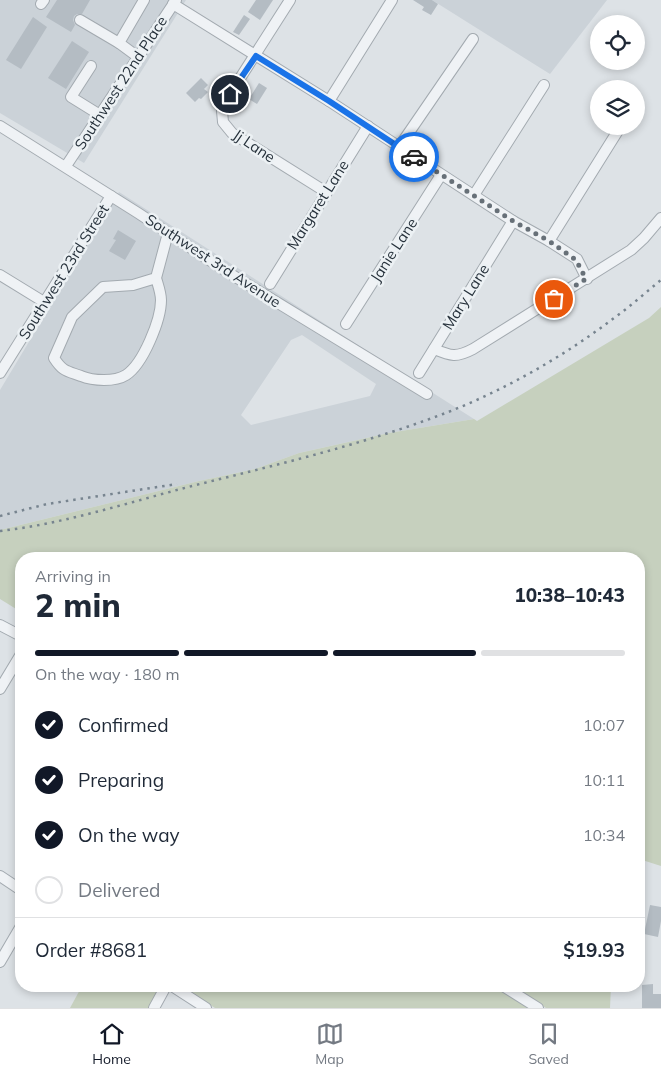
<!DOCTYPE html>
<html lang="en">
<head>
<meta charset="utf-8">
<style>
  :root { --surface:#fff; --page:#f6f6f7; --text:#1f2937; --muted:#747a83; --line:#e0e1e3; --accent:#111827 }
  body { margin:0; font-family:Mulish,sans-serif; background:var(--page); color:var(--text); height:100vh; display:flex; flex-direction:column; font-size:19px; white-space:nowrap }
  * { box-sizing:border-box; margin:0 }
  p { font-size:16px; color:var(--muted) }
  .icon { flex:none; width:28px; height:28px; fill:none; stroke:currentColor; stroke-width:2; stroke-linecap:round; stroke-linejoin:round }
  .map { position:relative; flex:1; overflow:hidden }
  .details { position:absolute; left:15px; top:552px; width:630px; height:440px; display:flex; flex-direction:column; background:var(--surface); border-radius:20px; box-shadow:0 2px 8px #0003 }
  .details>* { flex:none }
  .tools { position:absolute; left:590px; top:15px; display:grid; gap:10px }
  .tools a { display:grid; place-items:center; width:55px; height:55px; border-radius:50%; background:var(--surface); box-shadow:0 2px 8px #0003; font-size:25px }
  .pin { position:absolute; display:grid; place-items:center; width:42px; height:42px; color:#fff; margin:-21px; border:2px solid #fff; border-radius:50%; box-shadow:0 1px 5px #0007 }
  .courier { position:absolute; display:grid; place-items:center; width:50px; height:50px; margin:-25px; border:4px solid #1a73e8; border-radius:50%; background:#fff; color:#222; box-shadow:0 1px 6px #0007 }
  .summary em { font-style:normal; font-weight:800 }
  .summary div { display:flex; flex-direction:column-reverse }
  .summary { display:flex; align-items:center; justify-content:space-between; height:85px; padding:0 20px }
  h1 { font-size:32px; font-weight:800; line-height:38px }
  .bar { display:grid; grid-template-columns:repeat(4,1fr); gap:8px 5px; align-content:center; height:60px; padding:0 20px }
  .bar i { height:6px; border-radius:4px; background:var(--line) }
  .bar .selected { background:var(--accent) }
  .bar p { grid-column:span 4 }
  .line { display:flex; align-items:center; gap:12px; padding:0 20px; border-top:1px solid var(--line) }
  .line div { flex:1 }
  ol { padding:0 20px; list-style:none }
  li { display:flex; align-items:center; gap:15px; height:55px }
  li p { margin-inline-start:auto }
  li .icon { padding:5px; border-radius:50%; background:var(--accent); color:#fff; stroke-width:4 }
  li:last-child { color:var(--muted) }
  li i { width:28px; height:28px; border:2px solid var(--line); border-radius:50% }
  .dock { display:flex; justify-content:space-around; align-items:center; height:70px; border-top:1px solid var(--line); background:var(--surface); font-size:14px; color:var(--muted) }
  .dock a { display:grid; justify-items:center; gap:2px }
  .dock .selected { color:var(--accent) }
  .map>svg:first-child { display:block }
  .built { fill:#cbd2d8; fill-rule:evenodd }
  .green { fill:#c6d0be }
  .building { fill:#b4bcc3 }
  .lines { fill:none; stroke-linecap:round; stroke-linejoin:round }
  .minor-casing { stroke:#a3aab0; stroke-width:12 }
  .minor { stroke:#eff2f5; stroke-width:10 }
  .rail { stroke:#77848f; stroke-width:2.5; stroke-dasharray:2.5 5; stroke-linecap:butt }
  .done { stroke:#677078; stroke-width:5; stroke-dasharray:0 9 }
  .route { stroke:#1a73e8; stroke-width:6 }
  .labels { text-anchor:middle; stroke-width:5; stroke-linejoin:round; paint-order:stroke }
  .street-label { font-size:15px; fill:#27323c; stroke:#ecf1f4 }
</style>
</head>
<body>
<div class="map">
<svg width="661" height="1008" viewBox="0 0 661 1008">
  <rect width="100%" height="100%" fill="#dde2e6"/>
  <!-- built -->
  <g class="built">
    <path d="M0,0H186L84,163L0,113Z"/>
    <path d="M432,0H607L550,74Z"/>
    <path d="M119,192L433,393L474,419L389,433L299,453L255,469L199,481L0,530V390ZM231,270L433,393L429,400L227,277ZM302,335L376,384L370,396L251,425L241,415L291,340Z"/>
  </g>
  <!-- green -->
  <g class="green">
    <path d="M661,307V866L639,859V559H21V612L0,599V530L199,481L255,469L299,453L389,433L474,419L477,421L649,318Z"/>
    <path d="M82,986H160L150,1008H70Z"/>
    <path d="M180,986H494L529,1008H215Z"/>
    <path d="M511,986H611L610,1008H546Z"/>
  </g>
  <!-- building -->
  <g class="building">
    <path d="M57,0H90L82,14H77L74,16L73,20L75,25L71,32L46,17Z"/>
    <path d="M256,0H273L260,20L248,12Z"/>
    <path d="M413,0H432L438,4L431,15L422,10L424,7Z"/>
    <path d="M244,15L250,19L239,35L233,32Z"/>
    <path d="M33,17L47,27L21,69L6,60Z"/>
    <path d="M72,41L89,52L66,89L48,78Z"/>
    <path d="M201,78L208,85L204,89L208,92L201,99L199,98L195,102L186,93Z"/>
    <path d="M259,83L267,88L257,104L249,99Z"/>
    <path d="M118,230L136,241L125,260L109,251L116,240L113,239Z"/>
    <path d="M650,905L661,907V921L658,937L644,934Z"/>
    <path d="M653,984V994H661V1008H642V985Z"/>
  </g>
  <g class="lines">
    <defs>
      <g id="minor">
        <path d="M290,0L230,94L222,111L223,122L232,133L326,192"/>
        <path d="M41,4L44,0"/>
        <path d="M173,4L329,101L513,221L549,241L577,259L587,279"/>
        <path d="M80,20L119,43"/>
        <path d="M138,57L119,43L144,0"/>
        <path d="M91,66L71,97L100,115"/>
        <path d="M329,101L392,0"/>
        <path d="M0,126L138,213L229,273L427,394"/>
        <path d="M399,147L473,39"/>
        <path d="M66,166L176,0"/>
        <path d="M474,195L544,85"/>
        <path d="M549,241L619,129"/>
        <path d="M0,275L44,302"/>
        <path d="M156,278C158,285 161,293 161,300C161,320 143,364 126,375C115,382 93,381 81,376C67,371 63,372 54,358L72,317L103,287L133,285L156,278L168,233"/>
        <path d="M270,284L368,126"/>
        <path d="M346,324L441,175"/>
        <path d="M434,349C451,356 456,358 473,349L631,250L644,238L661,218"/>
        <path d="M0,373L111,196"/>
        <path d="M419,373L513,221"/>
        <path d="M0,625L21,636"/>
        <path d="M0,689L21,654"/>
        <path d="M0,876L21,890"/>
        <path d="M0,962L21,926"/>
        <path d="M172,986L206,1008"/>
        <path d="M503,986L538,1008"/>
        <path d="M154,1008L166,986"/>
      </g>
    </defs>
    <!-- minor casing -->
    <use href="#minor" class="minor-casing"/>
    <!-- minor -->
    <use href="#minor" class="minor"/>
    <!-- rail -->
    <g class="rail">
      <path d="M0,516L47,504L177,484"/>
      <path d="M0,531C63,524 130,502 192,486C276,465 361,445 443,414C503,391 563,357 614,318C631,306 646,292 661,280"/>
    </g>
  </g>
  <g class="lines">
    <!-- done -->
    <path class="done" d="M414,157L513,221L549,241L576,260L586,279L554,299"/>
    <!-- route -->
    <path class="route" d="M230,94L256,56L329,101L414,157"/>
  </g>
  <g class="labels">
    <!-- street labels -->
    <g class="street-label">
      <text transform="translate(121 83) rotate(-57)" y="5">Southwest 22nd Place</text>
      <text transform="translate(254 146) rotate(34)" y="5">Jj Lane</text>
      <text transform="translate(318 205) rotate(-58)" y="5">Margaret Lane</text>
      <text transform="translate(394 250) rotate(-57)" y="5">Janie Lane</text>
      <text transform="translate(213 261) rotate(33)" y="5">Southwest 3rd Avenue</text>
      <text transform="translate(64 272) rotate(-58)" y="5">Southwest 23rd Street</text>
      <text transform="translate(466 297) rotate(-58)" y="5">Mary Lane</text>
    </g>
  </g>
</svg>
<div class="tools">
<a><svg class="icon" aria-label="locate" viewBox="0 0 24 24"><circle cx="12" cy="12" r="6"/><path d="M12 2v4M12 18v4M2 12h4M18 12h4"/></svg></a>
<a><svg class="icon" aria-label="layers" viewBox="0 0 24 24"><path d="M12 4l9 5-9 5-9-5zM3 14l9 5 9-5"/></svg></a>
</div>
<div class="pin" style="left:554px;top:299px;background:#ea580c"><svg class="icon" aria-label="bag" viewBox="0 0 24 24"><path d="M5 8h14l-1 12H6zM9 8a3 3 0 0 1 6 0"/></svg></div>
<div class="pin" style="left:230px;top:94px;background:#1f2937"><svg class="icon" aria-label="home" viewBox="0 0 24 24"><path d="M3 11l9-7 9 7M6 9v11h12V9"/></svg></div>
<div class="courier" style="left:414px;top:157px"><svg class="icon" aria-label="car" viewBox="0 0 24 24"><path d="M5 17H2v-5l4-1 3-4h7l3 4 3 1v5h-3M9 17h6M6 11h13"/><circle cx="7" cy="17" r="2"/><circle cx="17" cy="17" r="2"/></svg></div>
<section class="details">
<div class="summary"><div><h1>2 min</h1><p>Arriving in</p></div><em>10:38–10:43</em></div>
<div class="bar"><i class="selected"></i><i class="selected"></i><i class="selected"></i><i></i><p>On the way · 180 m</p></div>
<ol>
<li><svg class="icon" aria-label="check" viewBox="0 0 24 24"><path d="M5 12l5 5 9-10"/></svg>Confirmed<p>10:07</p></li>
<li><svg class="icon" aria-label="check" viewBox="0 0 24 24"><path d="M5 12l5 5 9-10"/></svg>Preparing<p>10:11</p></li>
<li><svg class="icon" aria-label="check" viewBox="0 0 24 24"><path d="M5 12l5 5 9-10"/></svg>On the way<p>10:34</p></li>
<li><i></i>Delivered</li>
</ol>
<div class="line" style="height:65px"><div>Order #8681</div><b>$19.93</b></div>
</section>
</div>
<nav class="dock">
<a class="selected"><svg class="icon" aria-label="home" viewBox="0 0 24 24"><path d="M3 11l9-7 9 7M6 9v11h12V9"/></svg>Home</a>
<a><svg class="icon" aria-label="map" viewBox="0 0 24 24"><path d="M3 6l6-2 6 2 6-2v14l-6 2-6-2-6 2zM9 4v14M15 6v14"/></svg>Map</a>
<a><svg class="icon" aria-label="saved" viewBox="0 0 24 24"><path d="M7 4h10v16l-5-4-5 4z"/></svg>Saved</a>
</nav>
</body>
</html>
